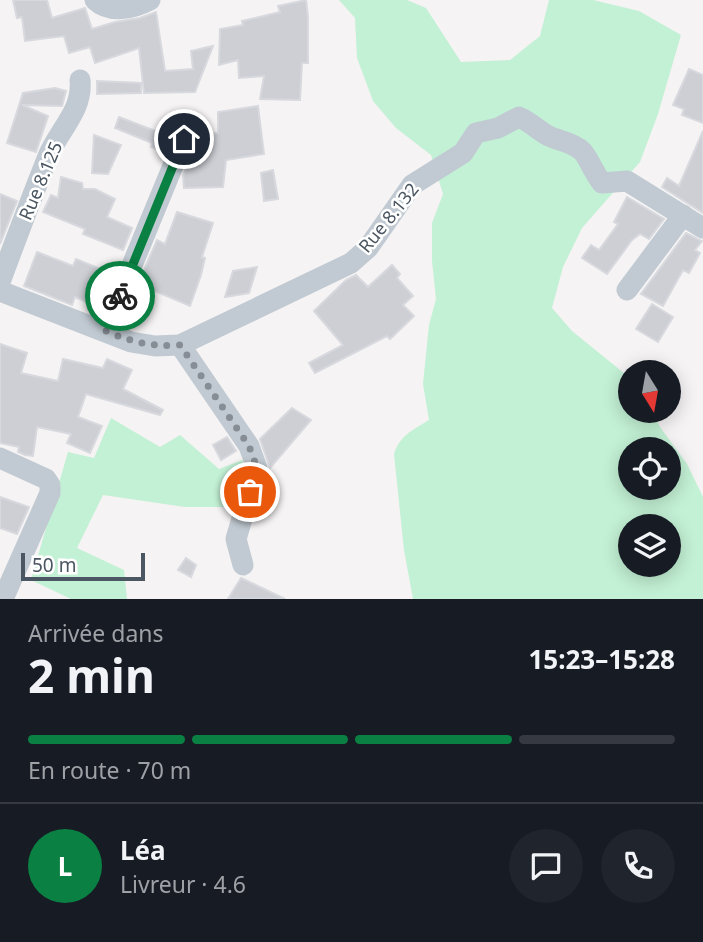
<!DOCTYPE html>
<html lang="fr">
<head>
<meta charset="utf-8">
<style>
  :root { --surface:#171b24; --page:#20242c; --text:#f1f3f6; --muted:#9ea1a6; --line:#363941; --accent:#0b8043 }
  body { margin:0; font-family:"Noto Sans",sans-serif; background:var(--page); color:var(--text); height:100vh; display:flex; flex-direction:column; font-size:26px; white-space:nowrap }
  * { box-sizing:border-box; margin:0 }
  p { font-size:23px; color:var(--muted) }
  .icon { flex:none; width:38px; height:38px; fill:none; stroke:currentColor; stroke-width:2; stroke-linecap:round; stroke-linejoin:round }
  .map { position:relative; height:599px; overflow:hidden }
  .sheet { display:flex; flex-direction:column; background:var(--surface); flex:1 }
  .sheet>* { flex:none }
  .needle { width:46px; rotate:169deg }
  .buttons { position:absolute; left:618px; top:360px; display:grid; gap:14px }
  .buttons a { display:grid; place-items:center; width:63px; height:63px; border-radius:50%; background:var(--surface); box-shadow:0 4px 18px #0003; font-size:35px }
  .scale { position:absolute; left:21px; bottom:18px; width:124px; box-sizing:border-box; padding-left:7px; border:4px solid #4a5661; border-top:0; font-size:19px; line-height:24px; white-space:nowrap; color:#4a5661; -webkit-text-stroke:5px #fff; paint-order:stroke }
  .pin { position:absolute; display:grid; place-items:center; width:60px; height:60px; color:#fff; margin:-30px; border:4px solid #fff; border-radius:50%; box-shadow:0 2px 7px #0007 }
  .courier { position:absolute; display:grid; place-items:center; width:70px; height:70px; margin:-35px; border:5px solid #0b8043; border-radius:50%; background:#fff; color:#222; box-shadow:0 2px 9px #0007 }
  .summary em { font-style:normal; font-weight:700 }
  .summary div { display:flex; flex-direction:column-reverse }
  .summary { display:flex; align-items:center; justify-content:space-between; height:119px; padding:0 28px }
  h1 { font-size:46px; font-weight:700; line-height:52px }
  .bar { display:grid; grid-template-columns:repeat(4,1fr); gap:10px 7px; align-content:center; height:84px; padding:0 28px }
  .bar i { height:9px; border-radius:5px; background:var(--line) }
  .bar .current { background:var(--accent) }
  .bar p { grid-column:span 4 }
  .line { display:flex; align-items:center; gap:18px; padding:0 28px; border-top:2px solid var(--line) }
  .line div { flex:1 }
  .round { display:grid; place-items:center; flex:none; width:74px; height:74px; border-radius:37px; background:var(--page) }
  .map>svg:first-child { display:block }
  .green { fill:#c3f1d5; fill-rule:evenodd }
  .building { fill:#cdcfd5; stroke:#d7d9de; stroke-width:2 }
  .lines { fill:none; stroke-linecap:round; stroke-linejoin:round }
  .minor { stroke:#c1cad2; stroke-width:21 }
  .done { stroke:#868d94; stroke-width:7; stroke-dasharray:0 12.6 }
  .route { stroke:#0b8043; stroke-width:9 }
  .labels { text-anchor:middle; stroke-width:5; stroke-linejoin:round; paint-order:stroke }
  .street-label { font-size:18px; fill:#4a5661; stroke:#fff }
</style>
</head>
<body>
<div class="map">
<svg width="703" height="599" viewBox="0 0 703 599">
  <rect width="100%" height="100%" fill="#f5f3f3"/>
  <!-- green -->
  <g class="green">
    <path d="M339,0H407L426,8L461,62L510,60L540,36L549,0H593L639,11L681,35L658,114L640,162L582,228L563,267L552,308L572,331L630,378V411H652L660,427L687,464L703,497V599H413L404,550L394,454C400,435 413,430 429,420L423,384L429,325L436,299L432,261V223L443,194L431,155L396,128L373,101L357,58L355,18ZM630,450H668V488H630ZM630,527H668V565H630Z"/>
    <path d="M111,418L160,447L180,435L219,469L242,460L252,474L245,499L230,507H185L103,495L77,548L124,570L127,599H71L31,580L68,452L94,458Z"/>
  </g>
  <!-- building -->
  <g class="building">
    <path d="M13,0H47L52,18L85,8L92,29L115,22L140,18L156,12L165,71L193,69L191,51L213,46L195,92L144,93L139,48L95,63L90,47L69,53L64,36L25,41L22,17L17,18Z"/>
    <path d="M306,0L308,17V63H302L300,100L260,99L264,76L239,78L238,60L219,65L220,29L243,25L242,21L280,12L278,6Z"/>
    <path d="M689,69L703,75V123L682,115L684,109L673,105Z"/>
    <path d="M97,81L141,83V93L97,94Z"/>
    <path d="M55,88L66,91L62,106L22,105L48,116L36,152L7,143L23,93Z"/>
    <path d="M258,106L264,154L226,160L223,187L184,188L183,176L196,144L195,133H218V112Z"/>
    <path d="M119,117L171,137L164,152L151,147L152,143L115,128Z"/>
    <path d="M703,131V213L662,187L667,178L679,186Z"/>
    <path d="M94,135L121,145L108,174L92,173Z"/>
    <path d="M273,170L278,199L264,201L261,173Z"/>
    <path d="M61,177L82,183L83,189H95L115,199L107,217L132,228L123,250L83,234L85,229L43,212L51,195L58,198Z"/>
    <path d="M0,194L17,201L0,244Z"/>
    <path d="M627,197L664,219L649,239L640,234L632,240L607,274L582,258L591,245L599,250L618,224L614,222Z"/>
    <path d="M177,212L213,223L202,257L205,258L201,275L190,306L138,284L157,240L165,244Z"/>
    <path d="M686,233L702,241L695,250L700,253L689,273L683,270L663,306L641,294Z"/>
    <path d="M37,252L73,266L76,259L113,274L99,307L75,297L72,305L24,286Z"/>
    <path d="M392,265L400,274L397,278L413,296L403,305L414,316L390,339L387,336L315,373L309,363L343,345L314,311L346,280L356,275L368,287Z"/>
    <path d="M257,267L249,293L225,297L233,271Z"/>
    <path d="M652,304L673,317L658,342L636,329Z"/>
    <path d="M0,344L27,353L21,373L58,381L63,359L103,368L107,359L132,370L123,389L163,410L160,415L86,394L78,417L102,426L90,453L67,443L71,434L37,427L33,456L25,455L18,452L19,447L0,443Z"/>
    <path d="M292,408L311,420L270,468L260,439Z"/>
    <path d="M227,437L236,451L221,460L213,445Z"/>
    <path d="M0,497L29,507L17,534L0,528Z"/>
    <path d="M186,558L196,565L191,577L178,570Z"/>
    <path d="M241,578L285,599H228Z"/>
  </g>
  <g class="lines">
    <!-- minor -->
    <g class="minor">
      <path d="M95,0C110,14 133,9 150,0"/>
      <path d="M0,282C16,239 32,196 49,154C60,129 83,110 80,80"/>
      <path d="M627,290L683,215"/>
      <path d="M0,291L131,342L155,346L180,345L351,263L368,248L412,185L463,153L476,133L498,128L519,117C530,122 537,129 547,135C557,141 571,141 582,151C587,155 595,175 602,183L627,181L703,228"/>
      <path d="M105,331L184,139"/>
      <path d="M180,345L249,446L257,468L236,539L243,565"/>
      <path d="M0,458L46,479L50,485V493L3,599"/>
    </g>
  </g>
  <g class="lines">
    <!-- done -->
    <path class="done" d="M120,296L106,331C131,342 152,347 180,345L249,446L257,468L250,492"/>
    <!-- route -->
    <path class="route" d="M120,296L184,139"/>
  </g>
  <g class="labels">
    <!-- street labels -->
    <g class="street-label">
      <text transform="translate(41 181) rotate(-67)" y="6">Rue 8.125</text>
      <text transform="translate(389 218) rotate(-51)" y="6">Rue 8.132</text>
    </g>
  </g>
</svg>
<div class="buttons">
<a><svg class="needle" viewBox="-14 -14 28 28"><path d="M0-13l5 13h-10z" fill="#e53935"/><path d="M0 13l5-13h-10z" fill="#9ea1a6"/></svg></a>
<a><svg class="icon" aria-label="locate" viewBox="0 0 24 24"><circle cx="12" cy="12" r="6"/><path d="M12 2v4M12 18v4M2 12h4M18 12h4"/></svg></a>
<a><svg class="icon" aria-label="layers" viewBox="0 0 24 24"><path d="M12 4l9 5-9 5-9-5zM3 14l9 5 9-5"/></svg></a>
</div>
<div class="scale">50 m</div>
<div class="pin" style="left:250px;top:492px;background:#ea580c"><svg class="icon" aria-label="bag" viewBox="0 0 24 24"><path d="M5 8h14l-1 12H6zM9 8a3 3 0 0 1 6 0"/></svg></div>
<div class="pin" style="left:184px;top:139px;background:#1f2937"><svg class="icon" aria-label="home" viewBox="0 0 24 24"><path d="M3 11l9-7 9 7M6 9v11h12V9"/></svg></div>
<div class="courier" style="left:120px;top:296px"><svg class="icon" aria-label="bike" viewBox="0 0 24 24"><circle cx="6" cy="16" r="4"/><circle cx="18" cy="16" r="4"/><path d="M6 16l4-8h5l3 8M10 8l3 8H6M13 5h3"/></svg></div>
</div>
<section class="sheet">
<div class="summary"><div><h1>2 min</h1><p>Arrivée dans</p></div><em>15:23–15:28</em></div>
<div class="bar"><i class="current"></i><i class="current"></i><i class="current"></i><i></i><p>En route · 70 m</p></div>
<div class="line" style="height:126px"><b class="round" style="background:var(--accent);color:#fff">L</b><div><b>Léa</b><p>Livreur · 4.6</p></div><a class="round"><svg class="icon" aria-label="chat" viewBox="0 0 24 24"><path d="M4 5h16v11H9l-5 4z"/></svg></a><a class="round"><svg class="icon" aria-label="phone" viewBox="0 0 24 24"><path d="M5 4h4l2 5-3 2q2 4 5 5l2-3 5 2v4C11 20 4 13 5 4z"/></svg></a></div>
</section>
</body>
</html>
